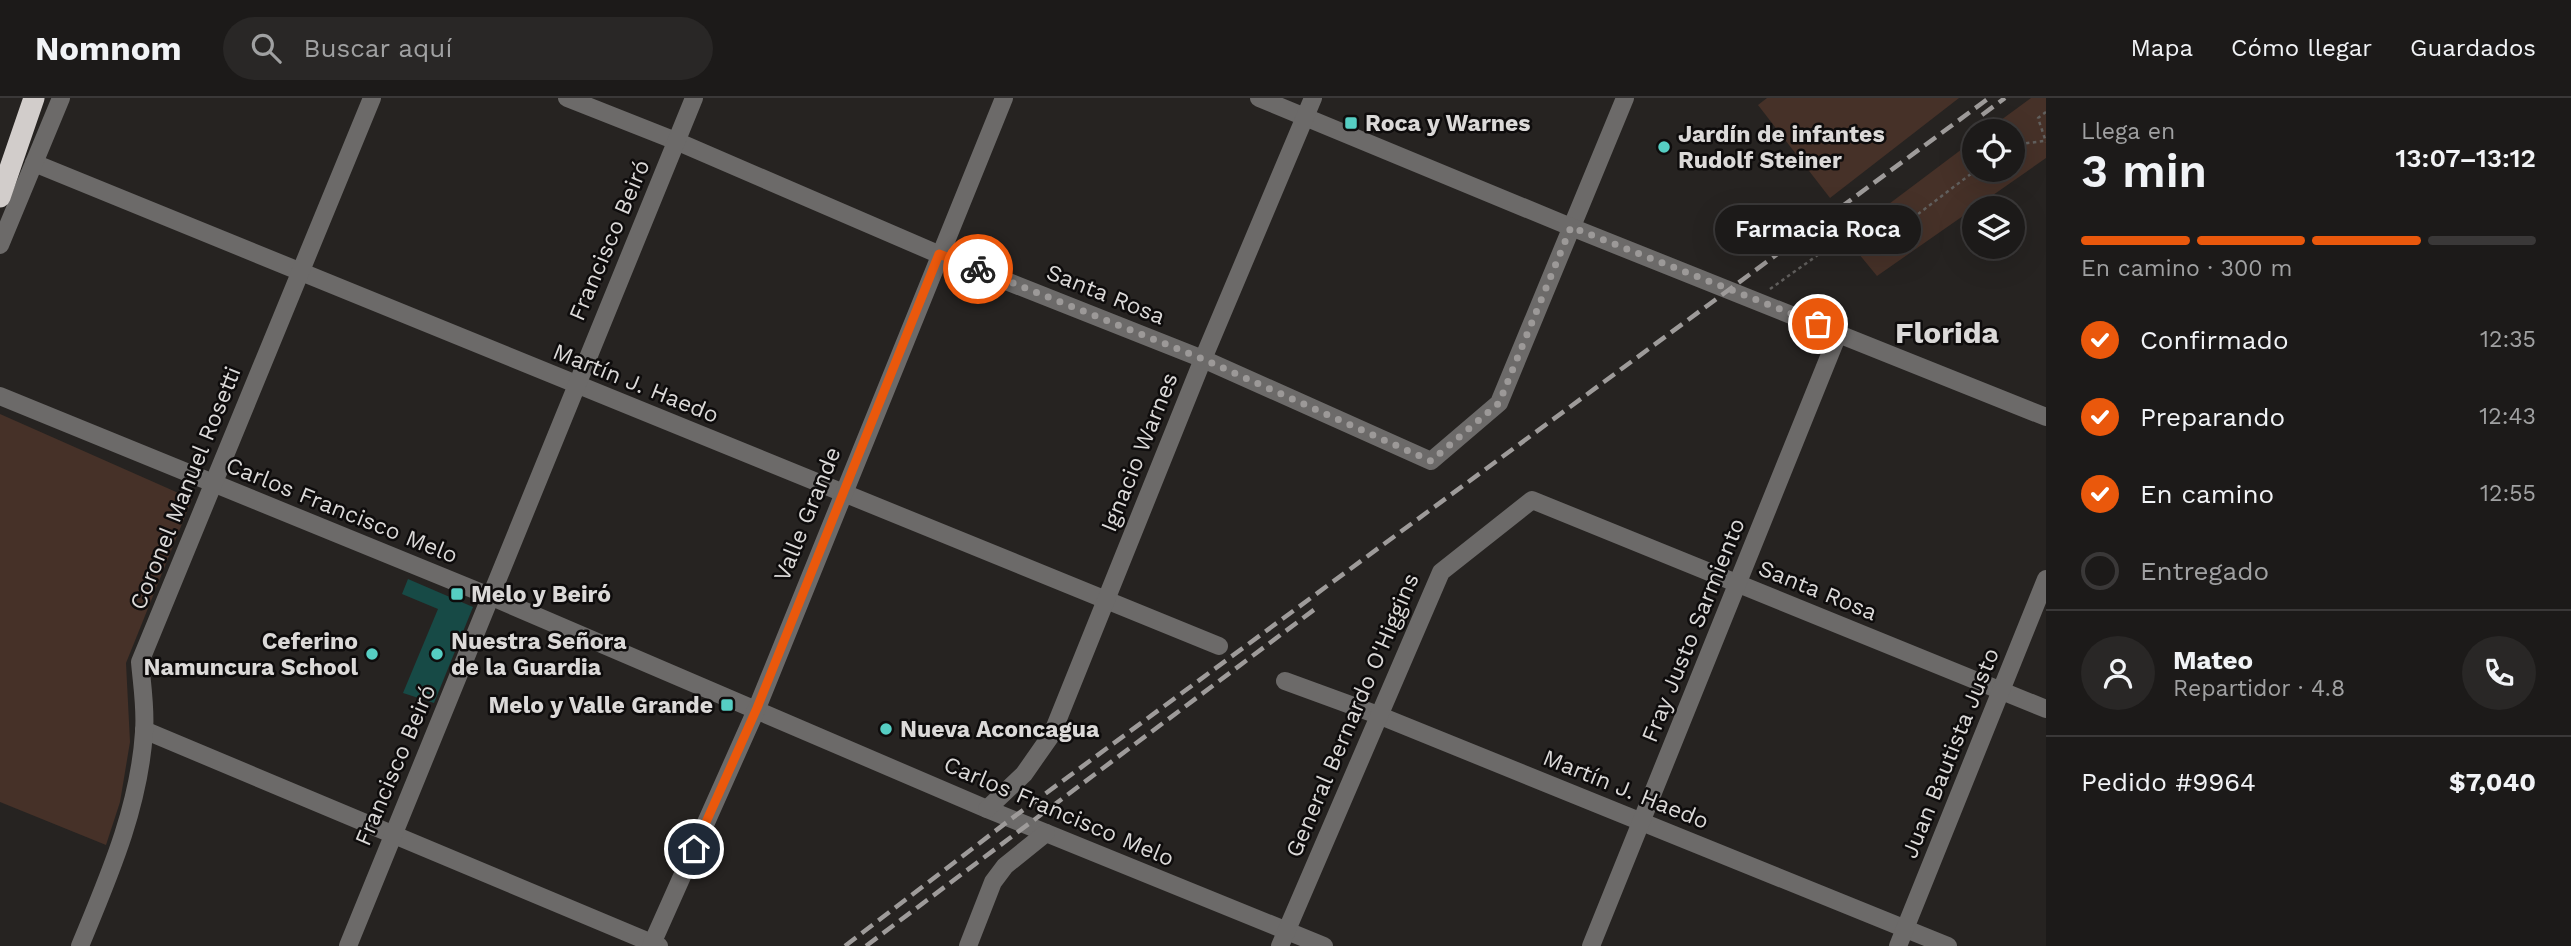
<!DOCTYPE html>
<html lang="es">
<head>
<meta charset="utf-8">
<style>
  :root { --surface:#1c1a19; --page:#292726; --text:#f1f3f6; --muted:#a0a1a2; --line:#3a3838; --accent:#ea580c }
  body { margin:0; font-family:"Work Sans",sans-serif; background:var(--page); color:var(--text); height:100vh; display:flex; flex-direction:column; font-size:26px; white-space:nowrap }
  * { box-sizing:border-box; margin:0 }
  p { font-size:23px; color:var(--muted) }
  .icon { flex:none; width:38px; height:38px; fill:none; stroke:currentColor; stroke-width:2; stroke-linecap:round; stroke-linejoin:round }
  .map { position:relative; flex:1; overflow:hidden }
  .panel { display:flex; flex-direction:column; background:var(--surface); width:525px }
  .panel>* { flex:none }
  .fabs { position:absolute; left:1962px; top:21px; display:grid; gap:14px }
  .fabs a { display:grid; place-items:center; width:63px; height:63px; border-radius:50%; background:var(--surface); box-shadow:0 7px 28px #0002,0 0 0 2px var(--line); font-size:35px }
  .pin { position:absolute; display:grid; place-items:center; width:60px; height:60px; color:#fff; margin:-30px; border:4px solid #fff; border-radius:50%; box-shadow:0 2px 7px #0007 }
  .courier { position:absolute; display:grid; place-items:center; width:70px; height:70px; margin:-35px; border:5px solid #ea580c; border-radius:50%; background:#fff; color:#222; box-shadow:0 2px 9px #0007 }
  .bubble { position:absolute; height:49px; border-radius:24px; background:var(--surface); box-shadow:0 7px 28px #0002,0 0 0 2px var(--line); font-size:23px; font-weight:600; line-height:49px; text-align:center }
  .head em { font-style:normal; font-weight:600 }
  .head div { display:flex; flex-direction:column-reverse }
  .head { display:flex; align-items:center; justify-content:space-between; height:119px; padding:0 35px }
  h1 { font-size:46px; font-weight:600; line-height:52px }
  .bar { display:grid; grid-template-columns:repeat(4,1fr); gap:10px 7px; align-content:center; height:84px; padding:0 35px }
  .bar i { height:9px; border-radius:5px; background:var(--line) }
  .bar .active { background:var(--accent) }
  .bar p { grid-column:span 4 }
  .line { display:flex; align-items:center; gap:18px; padding:0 35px; border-top:2px solid var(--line) }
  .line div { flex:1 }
  .round { display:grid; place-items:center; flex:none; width:74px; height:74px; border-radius:37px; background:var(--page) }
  ol { padding:0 35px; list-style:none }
  li { display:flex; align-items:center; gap:21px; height:77px }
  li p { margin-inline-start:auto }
  li .icon { padding:7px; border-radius:50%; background:var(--accent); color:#fff; stroke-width:4 }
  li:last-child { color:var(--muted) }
  li i { width:38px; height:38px; border:4px solid var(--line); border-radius:50% }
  header { display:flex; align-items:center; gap:42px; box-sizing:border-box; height:98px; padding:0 35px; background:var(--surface); border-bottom:2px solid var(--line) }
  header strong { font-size:33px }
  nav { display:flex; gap:38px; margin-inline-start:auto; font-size:24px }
  .search { width:490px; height:63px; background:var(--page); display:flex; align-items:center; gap:18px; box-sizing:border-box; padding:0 24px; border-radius:38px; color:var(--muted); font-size:26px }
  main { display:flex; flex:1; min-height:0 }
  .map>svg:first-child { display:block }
  .green { fill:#463128 }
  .building { fill:#174a46 }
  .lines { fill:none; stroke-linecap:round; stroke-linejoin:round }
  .path { stroke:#615f5d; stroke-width:2.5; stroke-dasharray:3.5 3.5; stroke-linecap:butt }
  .minor { stroke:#6c6a69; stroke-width:18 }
  .highway { stroke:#d2cdcb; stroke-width:21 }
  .rail { stroke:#9e9b9a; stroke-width:4.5; stroke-dasharray:14 7; stroke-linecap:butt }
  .done { stroke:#9c9998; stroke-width:7; stroke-dasharray:0 12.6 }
  .route { stroke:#ea580c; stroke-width:9 }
  .poi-dot { fill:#56cec3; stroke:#0e0c0c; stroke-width:2.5 }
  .labels { text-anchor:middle; stroke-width:5; stroke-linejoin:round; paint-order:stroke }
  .poi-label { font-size:23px; font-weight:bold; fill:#dbd9d8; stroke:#0e0c0c; text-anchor:start }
  .street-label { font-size:23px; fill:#dbd9d8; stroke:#0e0c0c }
  .district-label { font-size:30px; font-weight:bold; fill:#dbd9d8; stroke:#0e0c0c }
</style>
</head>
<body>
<header>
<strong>Nomnom</strong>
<div class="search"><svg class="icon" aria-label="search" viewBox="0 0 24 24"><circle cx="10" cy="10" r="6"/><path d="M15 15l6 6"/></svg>Buscar aquí</div>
<nav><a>Mapa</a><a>Cómo llegar</a><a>Guardados</a></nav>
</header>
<main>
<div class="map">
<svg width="2046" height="848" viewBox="0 0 2046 848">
  <rect width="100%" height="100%" fill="#262321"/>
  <!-- green -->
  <g class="green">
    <path d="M1767,0H1959L1830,100L1758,7Z"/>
    <path d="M2031,0H2046V60L1877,178L1845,139L1974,42V72H2012V33H1986Z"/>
    <path d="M0,316L192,401L126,565L130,644L120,704L106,747L0,704Z"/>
  </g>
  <!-- building -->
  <path class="building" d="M408,481L473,509L434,605L403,595L438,511L402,496Z"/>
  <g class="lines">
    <!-- path -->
    <g class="path">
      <path d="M2046,14L2038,20L2046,44"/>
      <path d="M2012,47L2044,43"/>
      <path d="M1770,191L1863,125L1897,132L1976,72"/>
    </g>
    <!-- minor -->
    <g class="minor">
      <path d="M567,0L676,43L938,156L1203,261L1431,363L1499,305L1625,0"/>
      <path d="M1259,0L1571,129L2046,319"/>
      <path d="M34,65L1219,548"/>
      <path d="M0,147L61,0"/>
      <path d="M0,298L492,499L987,711L1324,848"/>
      <path d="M1285,583L1378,617L1948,848"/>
      <path d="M144,632L659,848"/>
      <path d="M987,711L1024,676L1052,636L1203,261L1313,0"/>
      <path d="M80,848C109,778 139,710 144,634C146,611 142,587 140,564L372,0"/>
      <path d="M348,848L694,0"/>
      <path d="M651,848L757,610L1004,0"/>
      <path d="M968,848L993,784L1005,768L1046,735"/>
      <path d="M1280,848L1441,474L1532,402L2046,611"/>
      <path d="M1591,848L1839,234"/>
      <path d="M1898,848L2046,481"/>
    </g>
    <!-- highway -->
    <path class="highway" d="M0,99L34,0"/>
    <!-- rail -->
    <g class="rail">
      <path d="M1982,17L2005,0"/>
      <path d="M845,848L1011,721L1989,0"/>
      <path d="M866,848L1319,508"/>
    </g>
  </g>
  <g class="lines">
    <!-- done -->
    <path class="done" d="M978,171L1203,261L1431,363L1499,305L1571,129L1818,226"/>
    <!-- route -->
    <path class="route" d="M694,751L757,610L939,156L978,171"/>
  </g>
  <!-- markers -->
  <g class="poi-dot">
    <rect x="1344" y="18" width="14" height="14" rx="3.5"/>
    <circle cx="1664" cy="49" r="7"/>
    <rect x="450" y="489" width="14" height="14" rx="3.5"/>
    <circle cx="372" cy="556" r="7"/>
    <circle cx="437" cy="556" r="7"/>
    <rect x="720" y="600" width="14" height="14" rx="3.5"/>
    <circle cx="886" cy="631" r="7"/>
  </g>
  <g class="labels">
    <!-- poi labels -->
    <g class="poi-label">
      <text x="1365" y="33">Roca y Warnes</text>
      <text x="1678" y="44">Jardín de infantes<tspan x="1678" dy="26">Rudolf Steiner</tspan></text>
      <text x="471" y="504">Melo y Beiró</text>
      <text x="358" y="551" text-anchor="end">Ceferino<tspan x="358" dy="26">Namuncura School</tspan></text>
      <text x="451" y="551">Nuestra Señora<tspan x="451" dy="26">de la Guardia</tspan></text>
      <text x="713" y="615" text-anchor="end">Melo y Valle Grande</text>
      <text x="900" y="639">Nueva Aconcagua</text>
    </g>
    <!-- street labels -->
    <g class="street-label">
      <text transform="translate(609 142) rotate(-67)" y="8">Francisco Beiró</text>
      <text transform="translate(1106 196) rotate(22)" y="8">Santa Rosa</text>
      <text transform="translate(636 285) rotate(22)" y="8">Martín J. Haedo</text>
      <text transform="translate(1139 354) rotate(-68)" y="8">Ignacio Warnes</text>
      <text transform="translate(185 390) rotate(-68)" y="8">Coronel Manuel Rosetti</text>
      <text transform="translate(342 412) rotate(22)" y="8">Carlos Francisco Melo</text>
      <text transform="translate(807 416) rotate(-68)" y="8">Valle Grande</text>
      <text transform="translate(1818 492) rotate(22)" y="8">Santa Rosa</text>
      <text transform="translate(1693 532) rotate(-68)" y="8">Fray Justo Sarmiento</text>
      <text transform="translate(1352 617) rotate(-67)" y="8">General Bernardo O'Higgins</text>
      <text transform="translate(1950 655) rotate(-68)" y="8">Juan Bautista Justo</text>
      <text transform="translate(395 667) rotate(-67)" y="8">Francisco Beiró</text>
      <text transform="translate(1626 691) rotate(22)" y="8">Martín J. Haedo</text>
      <text transform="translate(1059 713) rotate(23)" y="8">Carlos Francisco Melo</text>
    </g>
    <!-- district labels -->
    <g class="district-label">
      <text x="1947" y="245">Florida</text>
    </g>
  </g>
</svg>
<div class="fabs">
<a><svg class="icon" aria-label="locate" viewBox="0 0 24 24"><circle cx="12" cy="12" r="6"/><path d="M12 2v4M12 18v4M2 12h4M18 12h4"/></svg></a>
<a><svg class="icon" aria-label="layers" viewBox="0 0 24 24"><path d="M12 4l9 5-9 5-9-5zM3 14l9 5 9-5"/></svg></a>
</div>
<div class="pin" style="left:1818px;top:226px;background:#ea580c"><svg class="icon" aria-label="bag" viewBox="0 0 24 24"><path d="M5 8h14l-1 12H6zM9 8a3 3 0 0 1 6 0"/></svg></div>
<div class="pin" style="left:694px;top:751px;background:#1f2937"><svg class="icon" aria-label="home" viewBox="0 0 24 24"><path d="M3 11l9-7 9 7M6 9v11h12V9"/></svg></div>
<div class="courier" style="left:978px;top:171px"><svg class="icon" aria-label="bike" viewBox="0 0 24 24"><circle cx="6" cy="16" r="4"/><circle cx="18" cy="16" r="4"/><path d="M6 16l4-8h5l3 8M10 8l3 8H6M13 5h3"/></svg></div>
<div class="bubble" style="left:1715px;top:107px;width:206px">Farmacia Roca</div>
</div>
<section class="panel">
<div class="head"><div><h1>3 min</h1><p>Llega en</p></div><em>13:07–13:12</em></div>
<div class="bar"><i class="active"></i><i class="active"></i><i class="active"></i><i></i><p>En camino · 300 m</p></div>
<ol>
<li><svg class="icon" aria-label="check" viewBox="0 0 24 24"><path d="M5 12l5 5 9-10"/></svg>Confirmado<p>12:35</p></li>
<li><svg class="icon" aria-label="check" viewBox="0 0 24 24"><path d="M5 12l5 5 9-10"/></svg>Preparando<p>12:43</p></li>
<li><svg class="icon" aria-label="check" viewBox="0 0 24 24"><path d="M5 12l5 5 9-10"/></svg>En camino<p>12:55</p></li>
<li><i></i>Entregado</li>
</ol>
<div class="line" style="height:126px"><a class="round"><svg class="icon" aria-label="person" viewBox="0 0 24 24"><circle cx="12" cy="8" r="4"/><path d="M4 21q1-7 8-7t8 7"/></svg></a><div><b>Mateo</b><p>Repartidor · 4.8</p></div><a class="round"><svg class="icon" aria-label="phone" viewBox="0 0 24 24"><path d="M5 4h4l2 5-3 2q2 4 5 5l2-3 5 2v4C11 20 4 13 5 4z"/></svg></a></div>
<div class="line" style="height:91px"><div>Pedido #9964</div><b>$7,040</b></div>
</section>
</main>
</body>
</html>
